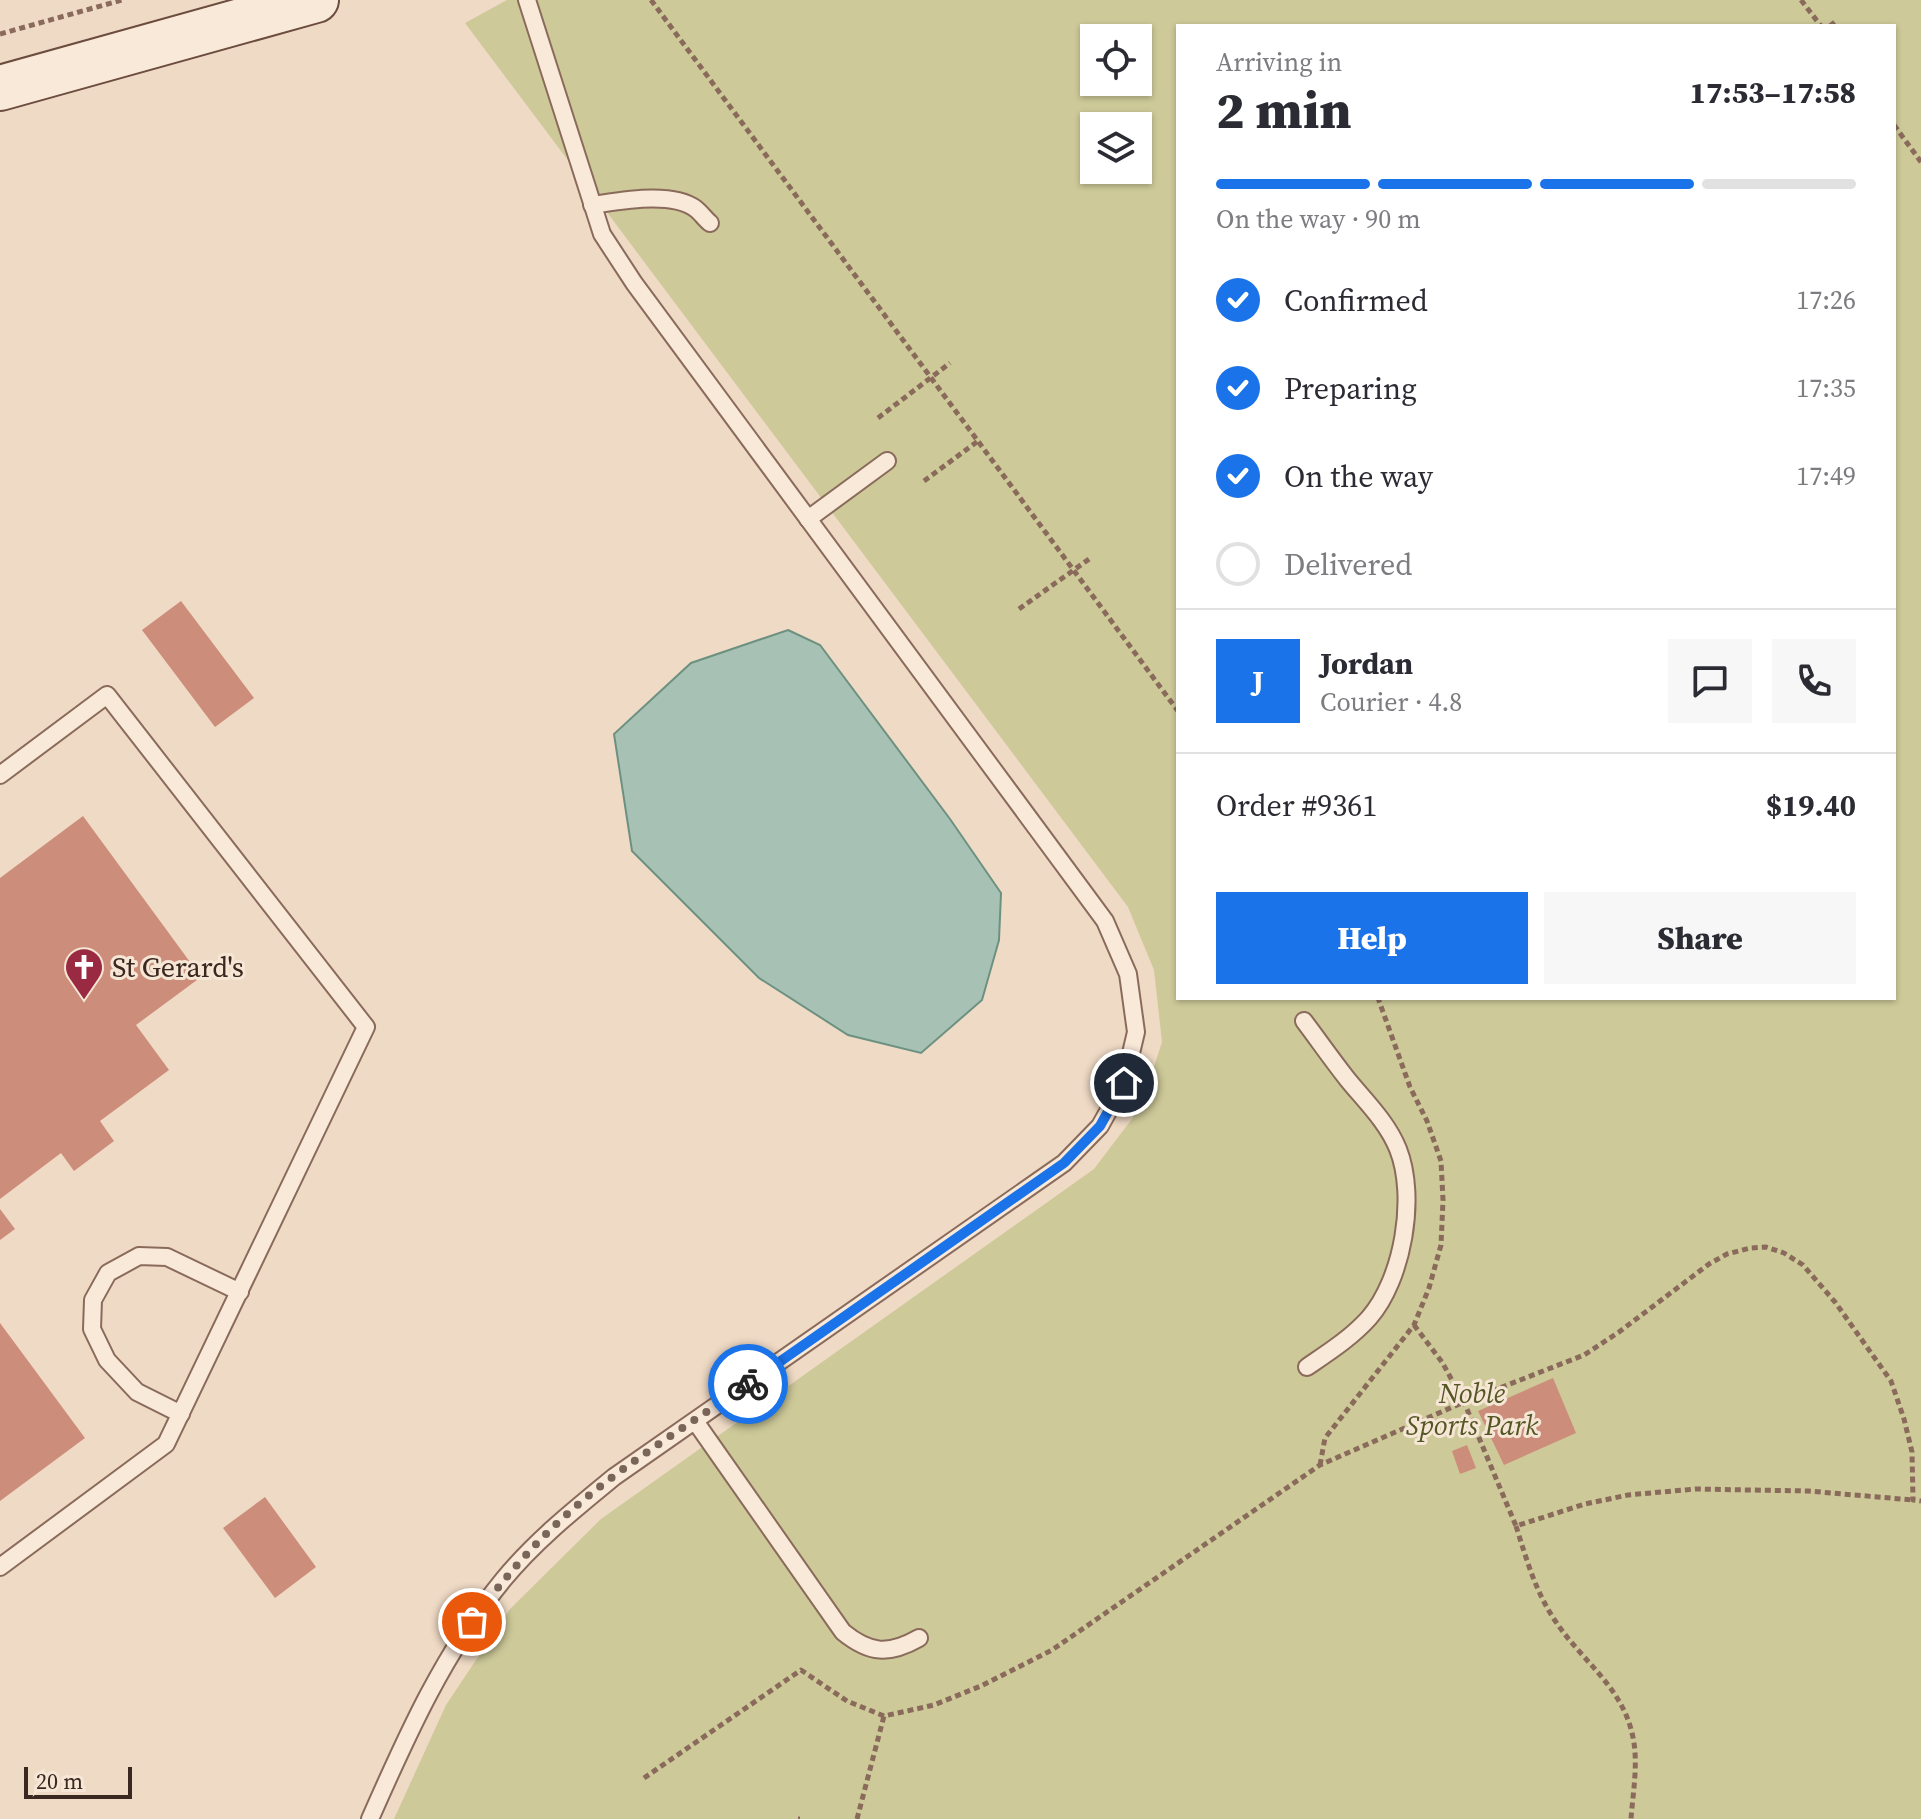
<!DOCTYPE html>
<html lang="en">
<head>
<meta charset="utf-8">
<style>
  :root { --surface:#fff; --page:#f7f7f7; --text:#2b2b33; --muted:#7c7c81; --line:#e1e1e2; --accent:#1a73e8 }
  body { margin:0; font-family:"Source Serif 4",serif; background:var(--page); color:var(--text); height:100vh; display:flex; flex-direction:column; font-size:30px; white-space:nowrap }
  * { box-sizing:border-box; margin:0 }
  p { font-size:26px; color:var(--muted) }
  .icon { flex:none; width:44px; height:44px; fill:none; stroke:currentColor; stroke-width:2; stroke-linecap:round; stroke-linejoin:round }
  .map { position:relative; flex:1; overflow:hidden }
  .sheet { position:absolute; left:1176px; top:24px; width:720px; height:976px; display:flex; flex-direction:column; background:var(--surface); border-radius:0px; box-shadow:0 2px 6px #0004 }
  .sheet>* { flex:none }
  .buttons { position:absolute; left:1080px; top:24px; display:grid; gap:16px }
  .buttons a { display:grid; place-items:center; width:72px; height:72px; border-radius:0px; background:var(--surface); box-shadow:0 2px 6px #0004; font-size:40px }
  .scale { position:absolute; left:24px; bottom:20px; width:108px; box-sizing:border-box; padding-left:8px; border:4px solid #3a271f; border-top:0; font-size:22px; line-height:28px; white-space:nowrap; color:#3a271f; -webkit-text-stroke:6px #f6e6d5; paint-order:stroke }
  .pin { position:absolute; display:grid; place-items:center; width:68px; height:68px; color:#fff; margin:-34px; border:4px solid #fff; border-radius:50%; box-shadow:0 2px 8px #0007 }
  .courier { position:absolute; display:grid; place-items:center; width:80px; height:80px; margin:-40px; border:6px solid #1a73e8; border-radius:50%; background:#fff; color:#222; box-shadow:0 2px 10px #0007 }
  .summary em { font-style:normal; font-weight:800 }
  .summary div { display:flex; flex-direction:column-reverse }
  .summary { display:flex; align-items:center; justify-content:space-between; height:136px; padding:0 40px }
  h1 { font-size:52px; font-weight:800; line-height:60px }
  .bar { display:grid; grid-template-columns:repeat(4,1fr); gap:12px 8px; align-content:center; height:96px; padding:0 40px }
  .bar i { height:10px; border-radius:6px; background:var(--line) }
  .bar .current { background:var(--accent) }
  .bar p { grid-column:span 4 }
  .line { display:flex; align-items:center; gap:20px; padding:0 40px; border-top:2px solid var(--line) }
  .line div { flex:1 }
  .round { display:grid; place-items:center; flex:none; width:84px; height:84px; border-radius:0px; background:var(--page) }
  ol { padding:0 40px; list-style:none }
  li { display:flex; align-items:center; gap:24px; height:88px }
  li p { margin-inline-start:auto }
  li .icon { padding:8px; border-radius:50%; background:var(--accent); color:#fff; stroke-width:4 }
  li:last-child { color:var(--muted) }
  li i { width:44px; height:44px; border:4px solid var(--line); border-radius:50% }
  .primary-button { display:flex; gap:16px; margin-top:auto; padding:16px 40px }
  .primary-button a { flex:1; height:92px; border-radius:0px; background:var(--accent); color:#fff; font-size:32px; font-weight:800; line-height:92px; text-align:center }
  .primary-button a+a { background:var(--page); color:var(--text) }
  .map>svg:first-child { display:block }
  .green { fill:#cdc999; fill-rule:evenodd }
  .water { fill:#a7c2b5; stroke:#6d9181; stroke-width:2 }
  .building { fill:#cd8d7b }
  .lines { fill:none; stroke-linecap:round; stroke-linejoin:round }
  .lane-casing { stroke:#8a6b5b; stroke-width:20 }
  .secondary-casing { stroke:#6c4c3e; stroke-width:48 }
  .path { stroke:#8a6b5b; stroke-width:5; stroke-dasharray:6 4; stroke-linecap:butt }
  .lane { stroke:#f9e9d9; stroke-width:16 }
  .secondary { stroke:#f9e9d9; stroke-width:44 }
  .done { stroke:#796659; stroke-width:8; stroke-dasharray:0 14.4 }
  .route { stroke:#1a73e8; stroke-width:10 }
  .labels { text-anchor:middle; stroke-width:6; stroke-linejoin:round; paint-order:stroke }
  .poi-label { font-size:28px; fill:#3a271f; stroke:#f6e6d5; text-anchor:start }
  .park-label { font-size:28px; font-style:italic; fill:#545725; stroke:#f6e6d5 }
</style>
</head>
<body>
<div class="map">
<svg width="1921" height="1819" viewBox="0 0 1921 1819">
  <rect width="100%" height="100%" fill="#efdac5"/>
  <!-- green -->
  <path class="green" d="M507,0H1921V1819H394L446,1705L510,1609L601,1519L1094,1169L1141,1107L1162,1042L1154,970L1128,907L465,23ZM1178,26H1894V998H1178ZM1094,38H1138V82H1094ZM1094,126H1138V170H1094Z"/>
  <!-- water -->
  <path class="water" d="M788,630L820,645L950,819L1001,893L999,940L982,1000L921,1053L848,1035L759,978L632,851L614,734L691,663Z"/>
  <!-- building -->
  <g class="building">
    <path d="M181,601L254,698L215,727L142,630Z"/>
    <path d="M83,816L201,977L136,1025L169,1070L100,1121L114,1141L74,1171L61,1153L0,1199V878Z"/>
    <path d="M0,1209L15,1229L0,1240Z"/>
    <path d="M0,1323L85,1438L0,1501Z"/>
    <path d="M1553,1378L1576,1433L1504,1465L1478,1411Z"/>
    <path d="M1467,1445L1476,1468L1460,1474L1452,1451Z"/>
    <path d="M265,1497L316,1567L275,1598L223,1528Z"/>
  </g>
  <g class="lines">
    <defs>
      <g id="lane">
        <path d="M592,205C621,201 672,191 696,209C701,213 705,219 710,223"/>
        <path d="M808,519L887,461"/>
        <path d="M0,775L107,695L366,1027L166,1444L0,1567"/>
        <path d="M1304,1021C1319,1041 1333,1061 1348,1080C1366,1102 1387,1122 1398,1149C1417,1197 1403,1279 1369,1318C1351,1338 1329,1352 1307,1367"/>
        <path d="M181,1414L137,1392L107,1360L92,1329L93,1300L108,1273L139,1256L167,1257L240,1292"/>
        <path d="M695,1421L843,1632C870,1654 889,1655 919,1638"/>
        <path d="M370,1819C407,1735 444,1652 503,1580C535,1541 575,1509 614,1477L1064,1163L1100,1126L1124,1083L1136,1032L1128,974L1105,921L634,283L602,234L527,0"/>
      </g>
      <path id="secondary" d="M0,88L316,0"/>
    </defs>
    <!-- lane casing -->
    <use href="#lane" class="lane-casing"/>
    <!-- secondary casing -->
    <use href="#secondary" class="secondary-casing"/>
    <!-- path -->
    <g class="path">
      <path d="M651,0L1178,711"/>
      <path d="M1801,0L1821,26"/>
      <path d="M1830,26L1835,22"/>
      <path d="M0,34L122,0"/>
      <path d="M1894,125L1921,162"/>
      <path d="M878,418L950,363"/>
      <path d="M924,481L978,441"/>
      <path d="M1019,609L1092,557"/>
      <path d="M1414,1325L1442,1362L1464,1402L1516,1526L1585,1504L1628,1495L1695,1489L1808,1491L1913,1500"/>
      <path d="M1320,1465L1325,1438L1414,1325L1429,1288L1441,1245L1443,1200L1441,1161L1427,1121L1410,1087L1378,998"/>
      <path d="M1516,1526C1527,1561 1536,1593 1556,1622C1582,1661 1621,1686 1632,1733C1639,1760 1633,1792 1631,1819"/>
      <path d="M644,1778L801,1670L847,1701L884,1716L934,1705L981,1686L1052,1650L1320,1465L1464,1402L1584,1355L1619,1332L1709,1264L1727,1254L1750,1248L1766,1247L1784,1253L1803,1265L1835,1302L1891,1381L1904,1419L1912,1452L1913,1500L1921,1501"/>
      <path d="M798,1819H800"/>
      <path d="M857,1819L884,1716"/>
    </g>
    <!-- lane -->
    <use href="#lane" class="lane"/>
    <!-- secondary -->
    <use href="#secondary" class="secondary"/>
  </g>
  <g class="lines">
    <!-- done -->
    <path class="done" d="M472,1622C495,1590 519,1561 547,1533C605,1475 680,1431 748,1384"/>
    <!-- route -->
    <path class="route" d="M748,1384L1064,1163L1100,1126L1124,1083"/>
  </g>
  <!-- icons -->
  <defs>
    <symbol id="church-pin" viewBox="-11 -11 22 30"><path d="M0 17L-7.5 6A9.5 9.5 0 1 1 7.5 6Z" fill="#9a2a41" stroke="#f6e6d5"/><path d="M-1.2-6h2.4v3.5h3.3v2.4h-3.3V6h-2.4V-.1h-3.3v-2.4h3.3Z" fill="#fff"/></symbol>
  </defs>
  <g fill-rule="evenodd">
    <use href="#church-pin" x="62" y="945" width="44" height="60"/>
  </g>
  <g class="labels">
    <!-- poi labels -->
    <g class="poi-label">
      <text x="112" y="977">St Gerard's</text>
    </g>
    <!-- park labels -->
    <g class="park-label">
      <text x="1472" y="1403">Noble<tspan x="1472" dy="32">Sports Park</tspan></text>
    </g>
  </g>
</svg>
<div class="buttons">
<a><svg class="icon" aria-label="locate" viewBox="0 0 24 24"><circle cx="12" cy="12" r="6"/><path d="M12 2v4M12 18v4M2 12h4M18 12h4"/></svg></a>
<a><svg class="icon" aria-label="layers" viewBox="0 0 24 24"><path d="M12 4l9 5-9 5-9-5zM3 14l9 5 9-5"/></svg></a>
</div>
<div class="scale">20 m</div>
<div class="pin" style="left:472px;top:1622px;background:#ea580c"><svg class="icon" aria-label="bag" viewBox="0 0 24 24"><path d="M5 8h14l-1 12H6zM9 8a3 3 0 0 1 6 0"/></svg></div>
<div class="pin" style="left:1124px;top:1083px;background:#1f2937"><svg class="icon" aria-label="home" viewBox="0 0 24 24"><path d="M3 11l9-7 9 7M6 9v11h12V9"/></svg></div>
<div class="courier" style="left:748px;top:1384px"><svg class="icon" aria-label="bike" viewBox="0 0 24 24"><circle cx="6" cy="16" r="4"/><circle cx="18" cy="16" r="4"/><path d="M6 16l4-8h5l3 8M10 8l3 8H6M13 5h3"/></svg></div>
<section class="sheet">
<div class="summary"><div><h1>2 min</h1><p>Arriving in</p></div><em>17:53–17:58</em></div>
<div class="bar"><i class="current"></i><i class="current"></i><i class="current"></i><i></i><p>On the way · 90 m</p></div>
<ol>
<li><svg class="icon" aria-label="check" viewBox="0 0 24 24"><path d="M5 12l5 5 9-10"/></svg>Confirmed<p>17:26</p></li>
<li><svg class="icon" aria-label="check" viewBox="0 0 24 24"><path d="M5 12l5 5 9-10"/></svg>Preparing<p>17:35</p></li>
<li><svg class="icon" aria-label="check" viewBox="0 0 24 24"><path d="M5 12l5 5 9-10"/></svg>On the way<p>17:49</p></li>
<li><i></i>Delivered</li>
</ol>
<div class="line" style="height:144px"><b class="round" style="background:var(--accent);color:#fff">J</b><div><b>Jordan</b><p>Courier · 4.8</p></div><a class="round"><svg class="icon" aria-label="chat" viewBox="0 0 24 24"><path d="M4 5h16v11H9l-5 4z"/></svg></a><a class="round"><svg class="icon" aria-label="phone" viewBox="0 0 24 24"><path d="M5 4h4l2 5-3 2q2 4 5 5l2-3 5 2v4C11 20 4 13 5 4z"/></svg></a></div>
<div class="line" style="height:104px"><div>Order #9361</div><b>$19.40</b></div>
<div class="primary-button"><a>Help</a><a>Share</a></div>
</section>
</div>
</body>
</html>
